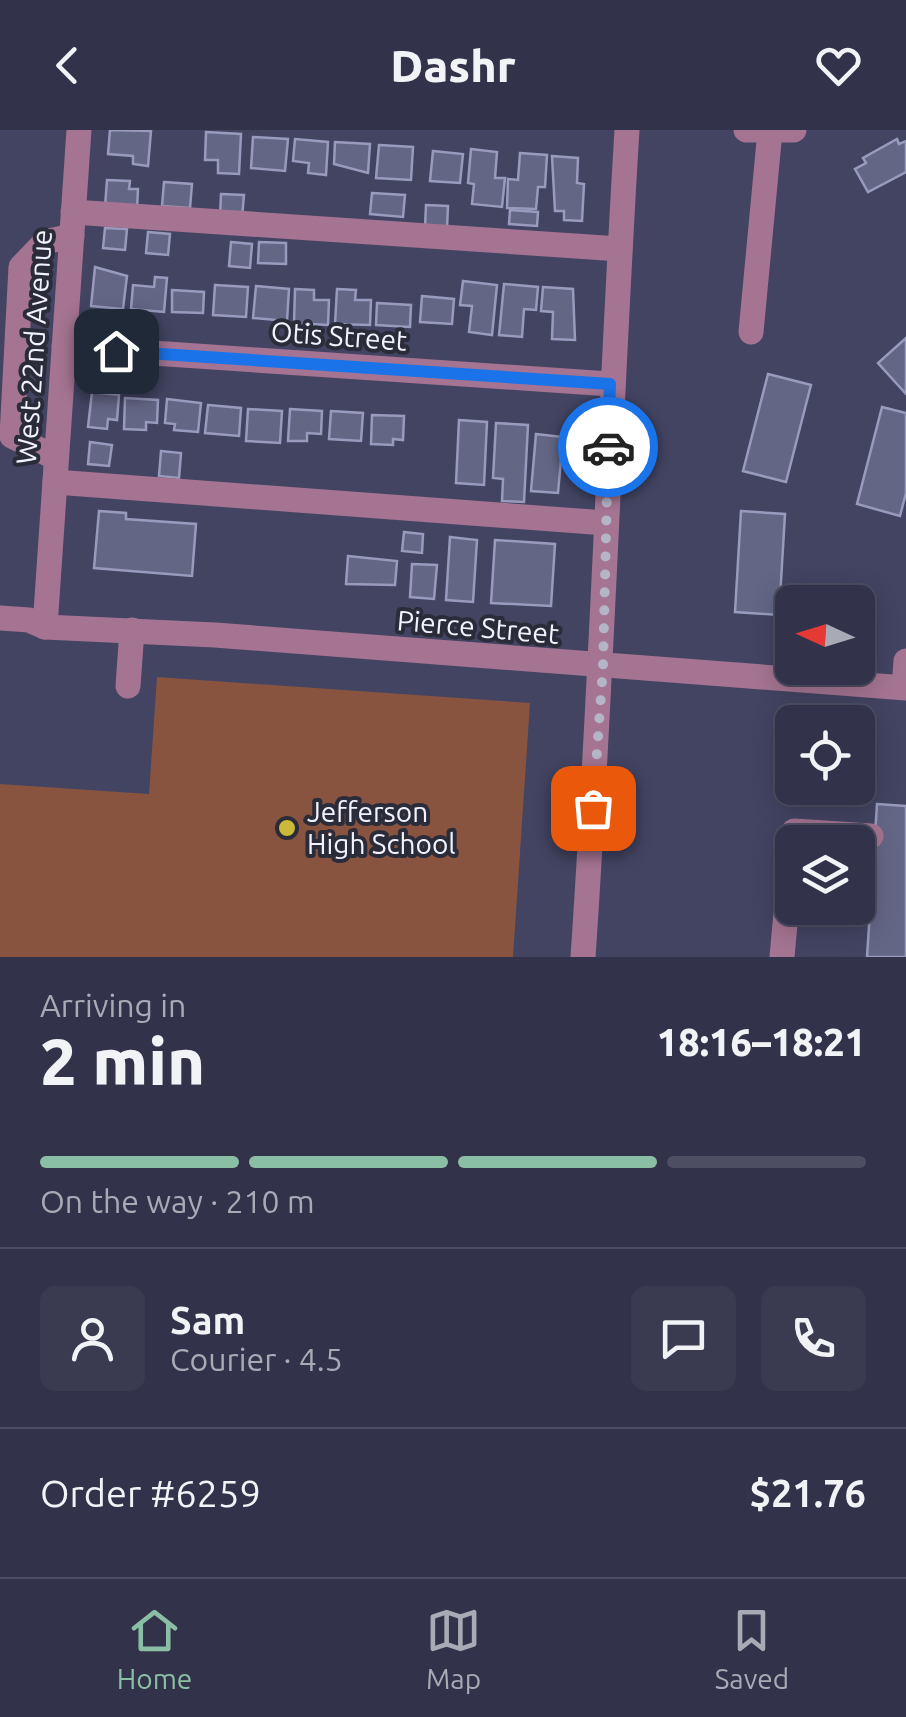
<!DOCTYPE html>
<html lang="en">
<head>
<meta charset="utf-8">
<style>
  :root { --surface:#32334a; --page:#3a3b51; --text:#f1f3f6; --muted:#a8aab5; --line:#4d4e62; --accent:#8abfa5 }
  body { margin:0; font-family:Ubuntu,sans-serif; background:var(--page); color:var(--text); height:100vh; display:flex; flex-direction:column; font-size:38px; white-space:nowrap }
  * { box-sizing:border-box; margin:0 }
  p { font-size:32px; color:var(--muted) }
  .icon { flex:none; width:55px; height:55px; fill:none; stroke:currentColor; stroke-width:2; stroke-linecap:round; stroke-linejoin:round }
  .map { position:relative; height:827px; overflow:hidden }
  .details { display:flex; flex-direction:column; background:var(--surface); flex:1 }
  .details>* { flex:none }
  .needle { width:65px; rotate:274deg }
  .buttons { position:absolute; left:775px; top:455px; display:grid; gap:20px }
  .buttons a { display:grid; place-items:center; width:100px; height:100px; border-radius:15px; background:var(--surface); box-shadow:0 5px 25px #0003,0 0 0 2px var(--line); font-size:50px }
  .pin { position:absolute; display:grid; place-items:center; width:85px; height:85px; color:#fff; margin:-42px; border-radius:20px; box-shadow:0 5px 15px #0006 }
  .courier { position:absolute; display:grid; place-items:center; width:100px; height:100px; margin:-50px; border:8px solid #1a73e8; border-radius:50%; background:#fff; color:#222; box-shadow:0 2px 12px #0007 }
  .overview em { font-style:normal; font-weight:800 }
  .overview div { display:flex; flex-direction:column-reverse }
  .overview { display:flex; align-items:center; justify-content:space-between; height:170px; padding:0 40px }
  h1 { font-size:65px; font-weight:800; line-height:75px }
  .bar { display:grid; grid-template-columns:repeat(4,1fr); gap:15px 10px; align-content:center; height:120px; padding:0 40px }
  .bar i { height:12px; border-radius:8px; background:var(--line) }
  .bar .active { background:var(--accent) }
  .bar p { grid-column:span 4 }
  .line { display:flex; align-items:center; gap:25px; padding:0 40px; border-top:2px solid var(--line) }
  .line div { flex:1 }
  .round { display:grid; place-items:center; flex:none; width:105px; height:105px; border-radius:15px; background:var(--page) }
  header { display:flex; justify-content:space-between; align-items:center; height:130px; padding:0 40px; background:var(--surface); font-size:45px; font-weight:800 }
  .menu { display:flex; justify-content:space-around; align-items:center; height:140px; border-top:2px solid var(--line); background:var(--surface); font-size:28px; color:var(--muted) }
  .menu a { display:grid; justify-items:center; gap:5px }
  .menu .active { color:var(--accent) }
  .map>svg:first-child { display:block }
  .green { fill:#885440 }
  .building { fill:#646686; stroke:#999bbe; stroke-width:2.5 }
  .lines { fill:none; stroke-linecap:round; stroke-linejoin:round }
  .minor { stroke:#a47492; stroke-width:25 }
  .done { stroke:#b4b6c8; stroke-width:10; stroke-dasharray:0 18 }
  .route { stroke:#1a73e8; stroke-width:12 }
  .poi-dot { fill:#cbba39; stroke:#2b2c3a; stroke-width:4 }
  .labels { text-anchor:middle; stroke-width:8; stroke-linejoin:round; paint-order:stroke }
  .street-label { font-size:28px; fill:#f2f3ff; stroke:#2b2c3a }
  .poi-label { font-size:28px; fill:#f2f3ff; stroke:#2b2c3a; text-anchor:start }
</style>
</head>
<body>
<header><svg class="icon" aria-label="back" viewBox="0 0 24 24"><path d="M15 5l-7 7 7 7"/></svg>Dashr<svg class="icon" aria-label="heart" viewBox="0 0 24 24"><path d="M12 20l-8-8c-3-5 5-10 8-4 3-6 11-1 8 4z"/></svg></header>
<div class="map">
<svg width="906" height="827" viewBox="0 0 906 827">
  <rect width="100%" height="100%" fill="#424462"/>
  <!-- green -->
  <path class="green" d="M157,547L530,573L513,827H0V654L149,664Z"/>
  <!-- building -->
  <g class="building">
    <path d="M110,0L151,1L148,36L133,34V26L108,24Z"/>
    <path d="M206,2L241,4L239,44L218,43V30H205Z"/>
    <path d="M253,7L288,9L285,41L251,38Z"/>
    <path d="M295,9L328,12L326,45L308,43L309,33L293,31Z"/>
    <path d="M897,9L899,14L906,11V42L868,62L855,39L866,33L863,28Z"/>
    <path d="M335,12L370,14L368,43L334,34Z"/>
    <path d="M379,15L413,17L411,50L376,48Z"/>
    <path d="M471,19L497,22L495,48H505L502,77L472,74L474,54L468,53Z"/>
    <path d="M433,21L463,24L460,53L430,51Z"/>
    <path d="M520,23L547,25L545,57H538L536,79L507,78L508,49L518,50Z"/>
    <path d="M552,26L578,28L577,53L584,54L582,91L564,90V81H555Z"/>
    <path d="M107,50L130,51L129,59H138L137,79L105,77Z"/>
    <path d="M164,52L192,54L190,78L162,76Z"/>
    <path d="M372,63L405,65L403,87L370,84Z"/>
    <path d="M221,64L244,65L242,88L220,86Z"/>
    <path d="M426,75L448,76L447,98L425,97Z"/>
    <path d="M510,80L538,82L537,96L509,94Z"/>
    <path d="M105,98L127,99L125,120L103,118Z"/>
    <path d="M148,102L170,104L168,125L146,123Z"/>
    <path d="M231,112L252,114L250,138L229,136Z"/>
    <path d="M259,112L286,113V134L258,133Z"/>
    <path d="M95,137L127,146L123,179L91,176Z"/>
    <path d="M155,147L167,148L164,182L131,179L133,155L154,157Z"/>
    <path d="M463,151L497,155L492,205L469,202L472,176L460,175Z"/>
    <path d="M504,154L538,157L536,180L524,179L522,207L499,205Z"/>
    <path d="M215,155L248,157L246,187L213,185Z"/>
    <path d="M256,156L289,159L287,191L253,188Z"/>
    <path d="M543,157L573,159L575,210L552,209L553,182L541,181Z"/>
    <path d="M295,159L314,160V170H329L328,195L294,193Z"/>
    <path d="M337,159L356,160L355,170H371L370,195L335,194Z"/>
    <path d="M172,160L204,162L203,183L172,182Z"/>
    <path d="M422,166L454,169L452,194L420,192Z"/>
    <path d="M377,173L411,175L410,197L376,195Z"/>
    <path d="M906,208V264L878,233Z"/>
    <path d="M768,244L811,255L786,352L743,341Z"/>
    <path d="M92,262L119,265L117,290L108,289L107,299L88,297Z"/>
    <path d="M125,268L158,270L157,293L146,292V300L124,299Z"/>
    <path d="M167,269L201,273L198,302L174,300L175,294L165,293Z"/>
    <path d="M208,275L241,278L239,306L205,303Z"/>
    <path d="M882,277L906,283V363L900,386L857,374Z"/>
    <path d="M248,279L282,281L280,313L246,311Z"/>
    <path d="M290,279L322,281L321,304L307,303V311H288Z"/>
    <path d="M331,281L363,283L361,311L329,309Z"/>
    <path d="M372,285L404,286L403,310L393,309V315L371,314Z"/>
    <path d="M459,290L487,292L484,355L456,353Z"/>
    <path d="M496,293L528,295L524,372L502,371L503,349L493,348Z"/>
    <path d="M536,304L563,307L558,363L531,361Z"/>
    <path d="M90,312L112,315L109,336L88,334Z"/>
    <path d="M161,321L181,323L179,348L159,346Z"/>
    <path d="M99,381L126,383V389L196,394L192,446L94,438Z"/>
    <path d="M741,381L785,384L779,485L735,482Z"/>
    <path d="M404,402L423,404L422,423L402,421Z"/>
    <path d="M450,407L477,410L473,472L446,470Z"/>
    <path d="M495,410L555,414L551,476L491,473Z"/>
    <path d="M348,426L397,431L395,455L346,454Z"/>
    <path d="M412,434L437,435L434,469L410,467Z"/>
    <path d="M877,674L906,676V827H867Z"/>
    <path d="M858,726L874,727L872,749L858,748Z"/>
    <path d="M863,761L871,762V773H862Z"/>
  </g>
  <g class="lines">
    <!-- minor -->
    <g class="minor">
      <path d="M746,0H794"/>
      <path d="M73,82L620,119"/>
      <path d="M751,202L770,1"/>
      <path d="M64,217L610,254"/>
      <path d="M56,328L12,306L21,137L45,112L72,106"/>
      <path d="M55,352L606,393"/>
      <path d="M0,488L29,490L45,497L215,505L906,558"/>
      <path d="M45,497L79,0"/>
      <path d="M128,556L132,500"/>
      <path d="M904,557L906,531"/>
      <path d="M793,712L794,701L871,706"/>
      <path d="M583,827C602,551 610,276 627,0"/>
      <path d="M782,827L792,717"/>
    </g>
  </g>
  <g class="lines">
    <!-- done -->
    <path class="done" d="M593,678L603,537L608,317"/>
    <!-- route -->
    <path class="route" d="M116,221L610,254L608,317"/>
  </g>
  <!-- markers -->
  <circle class="poi-dot" cx="287" cy="698" r="10"/>
  <g class="labels">
    <!-- street labels -->
    <g class="street-label">
      <text transform="translate(339 206) rotate(4)" y="10">Otis Street</text>
      <text transform="translate(34 217) rotate(-86)" y="10">West 22nd Avenue</text>
      <text transform="translate(478 497) rotate(5)" y="10">Pierce Street</text>
    </g>
    <!-- poi labels -->
    <g class="poi-label">
      <text x="307" y="692">Jefferson<tspan x="307" dy="32">High School</tspan></text>
    </g>
  </g>
</svg>
<div class="buttons">
<a><svg class="needle" viewBox="-14 -14 28 28"><path d="M0-13l5 13h-10z" fill="#e53935"/><path d="M0 13l5-13h-10z" fill="#a8aab5"/></svg></a>
<a><svg class="icon" aria-label="locate" viewBox="0 0 24 24"><circle cx="12" cy="12" r="6"/><path d="M12 2v4M12 18v4M2 12h4M18 12h4"/></svg></a>
<a><svg class="icon" aria-label="layers" viewBox="0 0 24 24"><path d="M12 4l9 5-9 5-9-5zM3 14l9 5 9-5"/></svg></a>
</div>
<div class="pin" style="left:593px;top:678px;background:#ea580c"><svg class="icon" aria-label="bag" viewBox="0 0 24 24"><path d="M5 8h14l-1 12H6zM9 8a3 3 0 0 1 6 0"/></svg></div>
<div class="pin" style="left:116px;top:221px;background:#1f2937"><svg class="icon" aria-label="home" viewBox="0 0 24 24"><path d="M3 11l9-7 9 7M6 9v11h12V9"/></svg></div>
<div class="courier" style="left:608px;top:317px"><svg class="icon" aria-label="car" viewBox="0 0 24 24"><path d="M5 17H2v-5l4-1 3-4h7l3 4 3 1v5h-3M9 17h6M6 11h13"/><circle cx="7" cy="17" r="2"/><circle cx="17" cy="17" r="2"/></svg></div>
</div>
<section class="details">
<div class="overview"><div><h1>2 min</h1><p>Arriving in</p></div><em>18:16–18:21</em></div>
<div class="bar"><i class="active"></i><i class="active"></i><i class="active"></i><i></i><p>On the way · 210 m</p></div>
<div class="line" style="height:180px"><a class="round"><svg class="icon" aria-label="person" viewBox="0 0 24 24"><circle cx="12" cy="8" r="4"/><path d="M4 21q1-7 8-7t8 7"/></svg></a><div><b>Sam</b><p>Courier · 4.5</p></div><a class="round"><svg class="icon" aria-label="chat" viewBox="0 0 24 24"><path d="M4 5h16v11H9l-5 4z"/></svg></a><a class="round"><svg class="icon" aria-label="phone" viewBox="0 0 24 24"><path d="M5 4h4l2 5-3 2q2 4 5 5l2-3 5 2v4C11 20 4 13 5 4z"/></svg></a></div>
<div class="line" style="height:130px"><div>Order #6259</div><b>$21.76</b></div>
</section>
<nav class="menu">
<a class="active"><svg class="icon" aria-label="home" viewBox="0 0 24 24"><path d="M3 11l9-7 9 7M6 9v11h12V9"/></svg>Home</a>
<a><svg class="icon" aria-label="map" viewBox="0 0 24 24"><path d="M3 6l6-2 6 2 6-2v14l-6 2-6-2-6 2zM9 4v14M15 6v14"/></svg>Map</a>
<a><svg class="icon" aria-label="saved" viewBox="0 0 24 24"><path d="M7 4h10v16l-5-4-5 4z"/></svg>Saved</a>
</nav>
</body>
</html>
